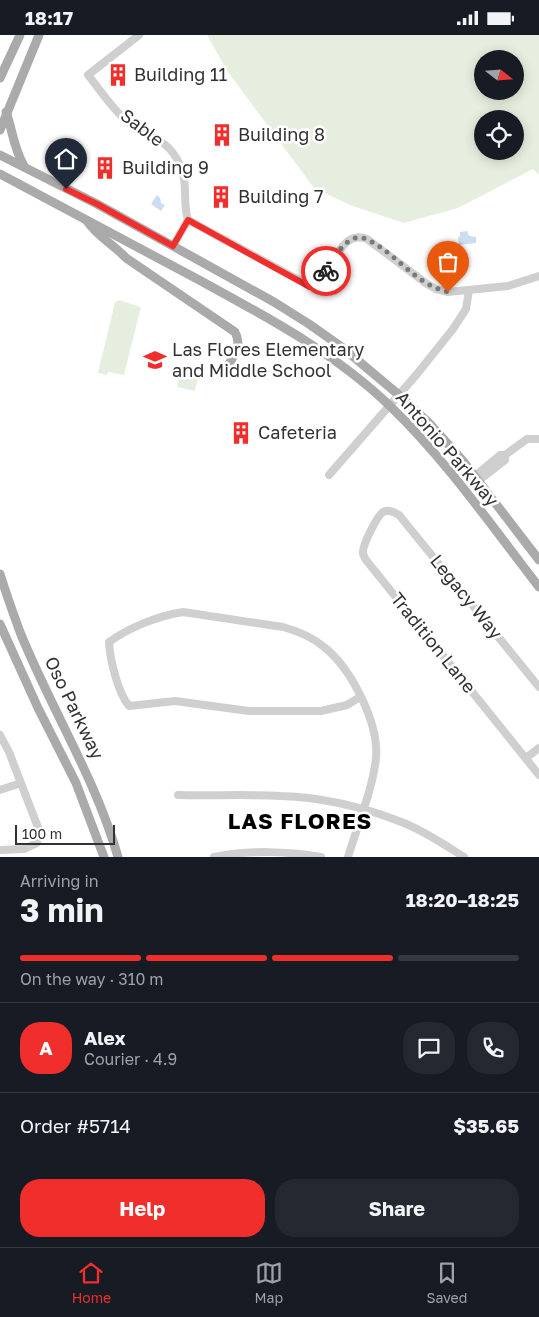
<!DOCTYPE html>
<html lang="en">
<head>
<meta charset="utf-8">
<style>
  :root { --surface:#171b24; --page:#242831; --text:#f1f3f6; --muted:#9ea1a6; --line:#363941; --accent:#f02f2d }
  body { margin:0; font-family:"Golos Text",sans-serif; background:var(--page); color:var(--text); height:100vh; display:flex; flex-direction:column; font-size:19px; white-space:nowrap }
  * { box-sizing:border-box; margin:0 }
  p { font-size:16px; color:var(--muted) }
  .icon { flex:none; width:28px; height:28px; fill:none; stroke:currentColor; stroke-width:2; stroke-linecap:round; stroke-linejoin:round }
  .map { position:relative; height:822px; overflow:hidden }
  .side { display:flex; flex-direction:column; background:var(--surface); flex:1 }
  .side>* { flex:none }
  .needle { width:32px; rotate:107deg }
  .controls { position:absolute; left:474px; top:15px; display:grid; gap:10px }
  .controls a { display:grid; place-items:center; width:50px; height:50px; border-radius:50%; background:var(--surface); box-shadow:0 2px 12px #0003; font-size:25px }
  .scale { position:absolute; left:15px; bottom:12px; width:100px; box-sizing:border-box; padding-left:5px; border:2px solid #323232; border-top:0; font-size:14px; line-height:18px; white-space:nowrap; color:#323232; -webkit-text-stroke:4px #fff; paint-order:stroke }
  .pin { position:absolute; display:grid; place-items:center; width:42px; height:42px; color:#fff; margin:-51px -21px; border-radius:50% 50% 50% 0; rotate:-45deg; box-shadow:0 0 5px #0007 }
  .pin .icon { rotate:45deg }
  .courier { position:absolute; display:grid; place-items:center; width:50px; height:50px; margin:-25px; border:4px solid #f02f2d; border-radius:50%; background:#fff; color:#222; box-shadow:0 1px 6px #0007 }
  .summary em { font-style:normal; font-weight:700 }
  .summary div { display:flex; flex-direction:column-reverse }
  .summary { display:flex; align-items:center; justify-content:space-between; height:85px; padding:0 20px }
  h1 { font-size:32px; font-weight:700; line-height:38px }
  .bar { display:grid; grid-template-columns:repeat(4,1fr); gap:8px 5px; align-content:center; height:60px; padding:0 20px }
  .bar i { height:6px; border-radius:4px; background:var(--line) }
  .bar .active { background:var(--accent) }
  .bar p { grid-column:span 4 }
  .line { display:flex; align-items:center; gap:12px; padding:0 20px; border-top:1px solid var(--line) }
  .line div { flex:1 }
  .round { display:grid; place-items:center; flex:none; width:52px; height:52px; border-radius:20px; background:var(--page) }
  .cta { display:flex; gap:10px; margin-top:auto; padding:10px 20px }
  .cta a { flex:1; height:58px; border-radius:20px; background:var(--accent); color:#fff; font-size:20px; font-weight:700; line-height:58px; text-align:center }
  .cta a+a { background:var(--page); color:var(--text) }
  .status { display:flex; justify-content:space-between; align-items:center; height:35px; padding:0 25px; background:var(--surface); direction:ltr }
  .status svg { height:14px; fill:currentColor }
  .tab-bar { display:flex; justify-content:space-around; align-items:center; height:70px; border-top:1px solid var(--line); background:var(--surface); font-size:14px; color:var(--muted) }
  .tab-bar a { display:grid; justify-items:center; gap:2px }
  .tab-bar .active { color:var(--accent) }
  .map>svg:first-child { display:block }
  .green { fill:#e6efdf; fill-rule:evenodd }
  .water { fill:#cbdeef }
  .lines { fill:none; stroke-linecap:round; stroke-linejoin:round }
  .minor { stroke:#cfcfcf; stroke-width:8 }
  .major { stroke:#aaa; stroke-width:9 }
  .done { stroke:#7a7a7a; stroke-width:5; stroke-dasharray:0 9 }
  .route { stroke:#f02f2d; stroke-width:6 }
  .labels { text-anchor:middle; stroke-width:5; stroke-linejoin:round; paint-order:stroke }
  .poi-label { font-size:18px; fill:#323232; stroke:#fff; text-anchor:start }
  .street-label { font-size:18px; fill:#323232; stroke:#fff }
  .district-label { font-size:22px; font-weight:bold; letter-spacing:1px; fill:#000; stroke:#fff }
</style>
</head>
<body>
<div class="status"><b>18:17</b><svg viewBox="0 0 49 12"><path d="M0 12V9h3v3zM5 12V6h3v6zM10 12V3h3v9zM15 12V0h3v12zM26 1h20v11H26zM47 4h2v5h-2z"/></svg></div>
<div class="map">
<svg width="539" height="822" viewBox="0 0 539 822">
  <rect width="100%" height="100%" fill="#fff"/>
  <!-- green -->
  <g class="green">
    <path d="M207,0H539V140L533,134L458,173L404,188L350,170L314,153L228,37ZM482,24H515V56H482ZM482,84H515V116H482Z"/>
    <path d="M119,265L141,272L124,340L108,337L107,340L98,338L115,267Z"/>
    <path d="M182,334L199,338L195,356L177,352Z"/>
  </g>
  <!-- water -->
  <g class="water">
    <path d="M157,160L160,163L161,168L165,170L161,176L151,169Z"/>
    <path d="M467,196L469,201L476,202V208L459,210L458,202H460V197Z"/>
  </g>
  <g class="lines">
    <!-- minor -->
    <g class="minor">
      <path d="M139,0L88,40C101,56 113,75 129,88C148,104 166,101 179,128C189,147 182,167 188,185L310,251C332,249 336,192 367,204L427,249L436,254L448,257L508,251L539,241"/>
      <path d="M173,211L188,185"/>
      <path d="M329,440L417,339L453,294L466,274L469,255"/>
      <path d="M475,441L500,420H505L527,404H539"/>
      <path d="M478,446L505,425V420"/>
      <path d="M539,652L399,480C394,477 388,474 383,477C377,481 362,511 363,518C363,520 365,523 366,525L539,740"/>
      <path d="M0,700L9,717L39,795L37,808L24,814L0,815"/>
      <path d="M526,723L539,713"/>
      <path d="M0,755L21,748"/>
      <path d="M178,760C212,761 247,759 281,761C323,762 366,773 404,788C426,797 445,810 464,822"/>
      <path d="M214,822C248,815 288,816 321,822"/>
      <path d="M348,822C357,792 373,753 376,723C379,688 351,633 324,612C312,602 298,596 283,592L183,577C158,581 130,592 109,607C110,625 118,658 129,671L175,666L249,676H321L347,670L360,662"/>
    </g>
    <!-- major -->
    <g class="major">
      <path d="M0,43L20,0"/>
      <path d="M6,77C13,96 13,112 24,131"/>
      <path d="M0,95L39,0"/>
      <path d="M0,120L97,169L274,267L309,289L343,313L399,360L430,389L463,426L539,525"/>
      <path d="M0,139C67,175 134,210 201,246C267,282 335,318 390,371C446,425 491,490 539,552"/>
      <path d="M87,186C97,201 113,209 126,223L235,297C243,312 233,320 227,333"/>
      <path d="M0,539C6,558 13,578 20,597C51,674 95,742 118,822"/>
      <path d="M0,589L38,673L76,748L104,822"/>
    </g>
  </g>
  <g class="lines">
    <!-- done -->
    <path class="done" d="M326,236C336,222 343,203 361,202C394,214 413,249 448,257"/>
    <!-- route -->
    <path class="route" d="M66,154L97,169L173,211L188,185L310,252L318,248L326,236"/>
  </g>
  <!-- icons -->
  <defs>
    <symbol id="building-bare" viewBox="-9 -9 18 18"><path d="M-4-6H4V6H1V3H-1V6H-4ZM-2.5-4.3h1.7v1.8h-1.7ZM.8-4.3h1.7v1.8H.8ZM-2.5-1h1.7V.8h-1.7ZM.8-1h1.7V.8H.8Z" fill="#f02f2d" stroke="#fff" stroke-width="2.5" paint-order="stroke"/></symbol>
    <symbol id="school-bare" viewBox="-9 -9 18 18"><path d="M0-5L7-2L0 1L-7-2ZM-4 1L0 2.5L4 1V4Q0 6-4 4Z" fill="#f02f2d" stroke="#fff" stroke-width="2.5" paint-order="stroke"/></symbol>
  </defs>
  <g fill-rule="evenodd">
    <use href="#building-bare" x="102" y="24" width="32" height="32"/>
    <use href="#building-bare" x="206" y="84" width="32" height="32"/>
    <use href="#building-bare" x="89" y="117" width="32" height="32"/>
    <use href="#building-bare" x="205" y="146" width="32" height="32"/>
    <use href="#school-bare" x="139" y="309" width="32" height="32"/>
    <use href="#building-bare" x="225" y="382" width="32" height="32"/>
  </g>
  <g class="labels">
    <!-- poi labels -->
    <g class="poi-label">
      <text x="134" y="46">Building 11</text>
      <text x="238" y="106">Building 8</text>
      <text x="122" y="139">Building 9</text>
      <text x="238" y="168">Building 7</text>
      <text x="172" y="321">Las Flores Elementary<tspan x="172" dy="21">and Middle School</tspan></text>
      <text x="258" y="404">Cafeteria</text>
    </g>
    <!-- street labels -->
    <g class="street-label">
      <text transform="translate(142 93) rotate(37)" y="6">Sable</text>
      <text transform="translate(447 414) rotate(49)" y="6">Antonio Parkway</text>
      <text transform="translate(466 562) rotate(51)" y="6">Legacy Way</text>
      <text transform="translate(433 608) rotate(51)" y="6">Tradition Lane</text>
      <text transform="translate(74 673) rotate(64)" y="6">Oso Parkway</text>
    </g>
    <!-- district labels -->
    <g class="district-label">
      <text x="300" y="794">LAS FLORES</text>
    </g>
  </g>
</svg>
<div class="controls">
<a><svg class="needle" viewBox="-14 -14 28 28"><path d="M0-13l5 13h-10z" fill="#e53935"/><path d="M0 13l5-13h-10z" fill="#9ea1a6"/></svg></a>
<a><svg class="icon" aria-label="locate" viewBox="0 0 24 24"><circle cx="12" cy="12" r="6"/><path d="M12 2v4M12 18v4M2 12h4M18 12h4"/></svg></a>
</div>
<div class="scale">100 m</div>
<div class="pin" style="left:448px;top:257px;background:#ea580c"><svg class="icon" aria-label="bag" viewBox="0 0 24 24"><path d="M5 8h14l-1 12H6zM9 8a3 3 0 0 1 6 0"/></svg></div>
<div class="pin" style="left:66px;top:154px;background:#1f2937"><svg class="icon" aria-label="home" viewBox="0 0 24 24"><path d="M3 11l9-7 9 7M6 9v11h12V9"/></svg></div>
<div class="courier" style="left:326px;top:236px"><svg class="icon" aria-label="bike" viewBox="0 0 24 24"><circle cx="6" cy="16" r="4"/><circle cx="18" cy="16" r="4"/><path d="M6 16l4-8h5l3 8M10 8l3 8H6M13 5h3"/></svg></div>
</div>
<section class="side">
<div class="summary"><div><h1>3 min</h1><p>Arriving in</p></div><em>18:20–18:25</em></div>
<div class="bar"><i class="active"></i><i class="active"></i><i class="active"></i><i></i><p>On the way · 310 m</p></div>
<div class="line" style="height:90px"><b class="round" style="background:var(--accent);color:#fff">A</b><div><b>Alex</b><p>Courier · 4.9</p></div><a class="round"><svg class="icon" aria-label="chat" viewBox="0 0 24 24"><path d="M4 5h16v11H9l-5 4z"/></svg></a><a class="round"><svg class="icon" aria-label="phone" viewBox="0 0 24 24"><path d="M5 4h4l2 5-3 2q2 4 5 5l2-3 5 2v4C11 20 4 13 5 4z"/></svg></a></div>
<div class="line" style="height:65px"><div>Order #5714</div><b>$35.65</b></div>
<div class="cta"><a>Help</a><a>Share</a></div>
</section>
<nav class="tab-bar">
<a class="active"><svg class="icon" aria-label="home" viewBox="0 0 24 24"><path d="M3 11l9-7 9 7M6 9v11h12V9"/></svg>Home</a>
<a><svg class="icon" aria-label="map" viewBox="0 0 24 24"><path d="M3 6l6-2 6 2 6-2v14l-6 2-6-2-6 2zM9 4v14M15 6v14"/></svg>Map</a>
<a><svg class="icon" aria-label="saved" viewBox="0 0 24 24"><path d="M7 4h10v16l-5-4-5 4z"/></svg>Saved</a>
</nav>
</body>
</html>
